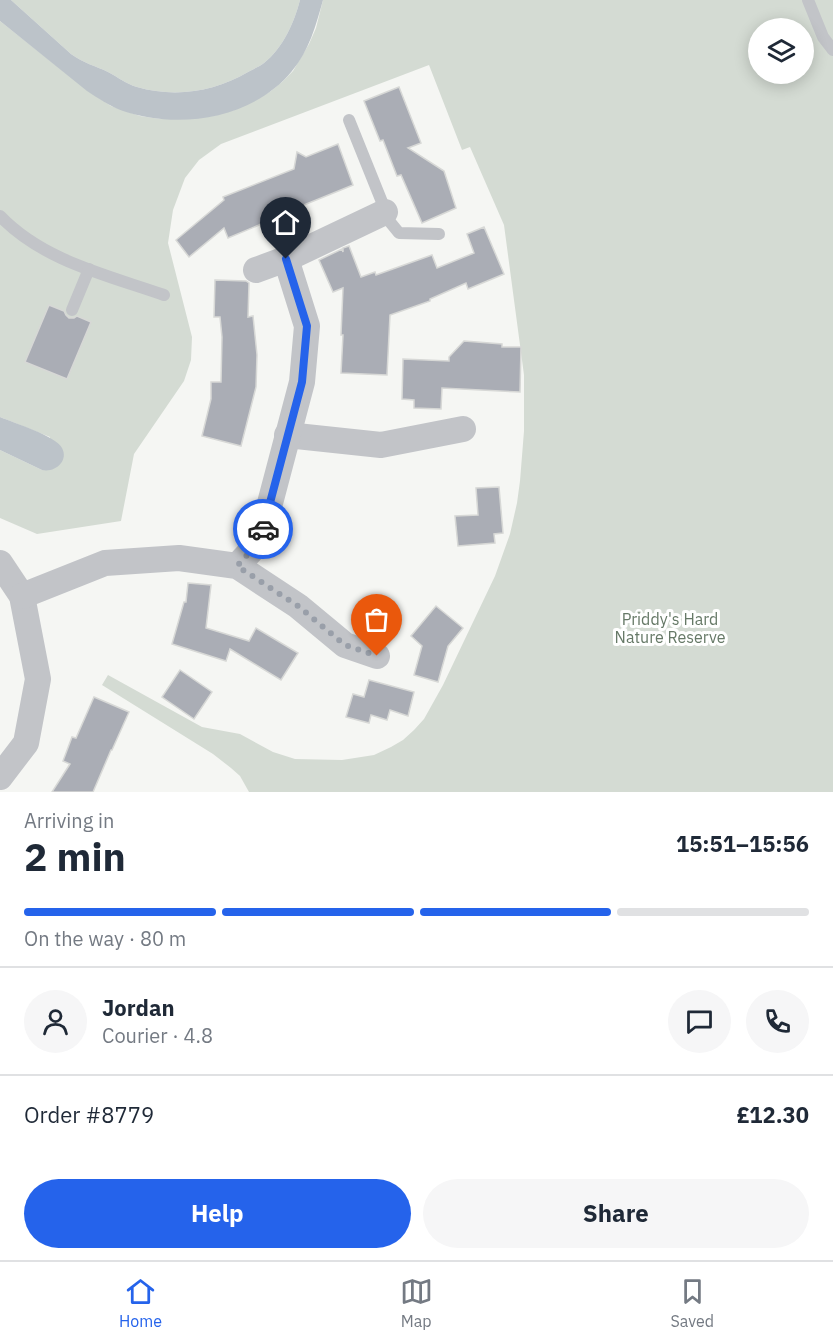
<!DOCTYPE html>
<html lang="en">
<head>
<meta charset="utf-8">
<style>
  :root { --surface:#fff; --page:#f6f6f7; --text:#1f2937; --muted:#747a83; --line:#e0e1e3; --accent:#2563eb }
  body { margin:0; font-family:"IBM Plex Sans",sans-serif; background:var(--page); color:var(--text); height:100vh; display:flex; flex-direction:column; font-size:22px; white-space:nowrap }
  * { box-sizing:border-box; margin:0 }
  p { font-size:20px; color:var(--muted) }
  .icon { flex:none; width:33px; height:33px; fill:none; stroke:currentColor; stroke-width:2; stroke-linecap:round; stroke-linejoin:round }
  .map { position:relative; height:792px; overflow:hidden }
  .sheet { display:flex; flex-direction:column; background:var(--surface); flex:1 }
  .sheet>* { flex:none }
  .fabs { position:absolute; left:748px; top:18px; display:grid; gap:12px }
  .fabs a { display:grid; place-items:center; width:66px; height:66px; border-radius:50%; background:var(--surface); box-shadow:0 3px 15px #0003; font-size:30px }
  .pin { position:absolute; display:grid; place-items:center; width:51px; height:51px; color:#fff; margin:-62px -26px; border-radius:50% 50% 50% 0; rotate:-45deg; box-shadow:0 0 6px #0007 }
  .pin .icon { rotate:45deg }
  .courier { position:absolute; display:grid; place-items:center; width:60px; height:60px; margin:-30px; border:4px solid #2563eb; border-radius:50%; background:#fff; color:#222; box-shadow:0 2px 8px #0007 }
  .head em { font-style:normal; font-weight:700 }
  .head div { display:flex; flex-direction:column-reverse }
  .head { display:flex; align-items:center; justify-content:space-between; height:102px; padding:0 24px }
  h1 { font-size:39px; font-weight:700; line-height:45px }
  .bar { display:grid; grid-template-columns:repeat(4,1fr); gap:9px 6px; align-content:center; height:72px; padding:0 24px }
  .bar i { height:8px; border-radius:4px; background:var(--line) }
  .bar .active { background:var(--accent) }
  .bar p { grid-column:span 4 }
  .line { display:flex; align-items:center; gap:15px; padding:0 24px; border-top:2px solid var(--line) }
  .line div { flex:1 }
  .round { display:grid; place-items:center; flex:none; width:63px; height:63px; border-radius:32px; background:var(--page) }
  .primary-button { display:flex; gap:12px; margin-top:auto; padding:12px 24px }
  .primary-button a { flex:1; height:69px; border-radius:36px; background:var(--accent); color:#fff; font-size:24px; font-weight:700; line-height:69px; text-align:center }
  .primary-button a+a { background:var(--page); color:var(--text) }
  .dock { display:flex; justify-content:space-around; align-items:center; height:84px; border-top:2px solid var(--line); background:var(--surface); font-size:16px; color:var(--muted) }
  .dock a { display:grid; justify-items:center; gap:3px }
  .dock .active { color:var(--accent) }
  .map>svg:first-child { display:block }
  .green { fill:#d4dbd3; fill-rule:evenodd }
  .water { fill:#bcc3c9 }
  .building { fill:#aaadb5; stroke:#d7d8d6; stroke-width:1.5 }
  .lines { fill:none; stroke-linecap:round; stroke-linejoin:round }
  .lane { stroke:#c2c4c8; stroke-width:12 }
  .street { stroke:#c2c4c8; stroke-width:26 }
  .done { stroke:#999fa9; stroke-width:6; stroke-dasharray:0 10.8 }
  .route { stroke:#2563eb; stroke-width:8 }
  .labels { text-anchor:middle; stroke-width:6; stroke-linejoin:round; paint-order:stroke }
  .park-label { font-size:16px; fill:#667967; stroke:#fff }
</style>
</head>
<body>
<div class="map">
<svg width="833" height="792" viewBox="0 0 833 792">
  <rect width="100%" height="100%" fill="#f5f6f3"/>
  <!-- green -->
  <g class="green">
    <path d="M11,0H300C294,23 283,48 264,63C259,67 253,69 248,72C214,92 175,98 137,87C126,84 118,77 108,72C96,66 83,63 71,54Z"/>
    <path d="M323,0H833V792H249L240,776L231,768L213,754L102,685L108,675L202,727L240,734L273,752L295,759L342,760L374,755L391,747L403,740L414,730L424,719L443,685L495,576L510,534L517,503L520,481L524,431V375L504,225L470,147L462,150L429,65L221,144L199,160L185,178L173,210L168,243L192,337L191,360L184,381L134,454L121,521L37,534L0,518V450L42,470L50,437L0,417V21L87,90L111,106L140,116L160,119L213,116L234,110L254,101L271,91L282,82L293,71L309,44L316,28ZM759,28H804V74H759Z"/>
  </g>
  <!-- water -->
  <g class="water">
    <path d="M0,0H11L71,54C83,63 96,66 108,72C118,77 126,84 137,87C175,98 214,92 248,72C253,69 259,67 264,63C283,48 294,23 300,0H323C316,25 309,51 292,71C253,119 179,130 123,111C109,106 98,98 87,91L0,21Z"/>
    <path d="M0,417C14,423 56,436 62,448C69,461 55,473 42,470L0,450Z"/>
  </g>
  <!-- building -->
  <g class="building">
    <path d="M399,87L421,143L408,148L444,171L456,208L422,223L401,175L397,176L383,140L380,141L364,101Z"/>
    <path d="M338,144L353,185L289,211L290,212L228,238L224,228L189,257L176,240L224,200L223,197L294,169L297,152L306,157Z"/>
    <path d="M484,227L504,274L468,289L466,283L430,299V301L390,315L387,375L341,373L343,335H341L343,288L333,292L319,260L342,249L343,252V248L349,246L361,277L375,272L376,275L432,255L437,268L474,253L467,234Z"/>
    <path d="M215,280L246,281L249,283L248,317L253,316L257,355L256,387L241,446L202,436L211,399V382H221L222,337L220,317H214Z"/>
    <path d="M49,305L64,311L66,315L69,318H74L77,316L91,322L67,379L25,362Z"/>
    <path d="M464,341L502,344V347H521L520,392L442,388L441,409L414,408V400L402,399L403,359L449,361V357Z"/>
    <path d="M499,487L503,533L494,534L495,543L458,546L455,516L478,515L476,488Z"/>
    <path d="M188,583L211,585L206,628L249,641L256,628L298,653L281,680L230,649L226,661L172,644L184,602H186Z"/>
    <path d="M436,606L463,628L448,646L438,682L414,675L422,646L411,636Z"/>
    <path d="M180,670L212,692L194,719L162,697Z"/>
    <path d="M369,680L414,692L408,716L390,710L387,720L371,715L369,723L346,717L353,694L364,697Z"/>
    <path d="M94,697L129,712L112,750H111L93,792H52L70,764L63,761L72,737L76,738Z"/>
  </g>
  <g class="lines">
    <!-- lane -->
    <g class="lane">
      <path d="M808,0L823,37L833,50"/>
      <path d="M349,120L390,222L399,233L439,234"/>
      <path d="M0,216C43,261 107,275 164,295"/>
      <path d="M72,310L89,269"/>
    </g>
    <!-- street -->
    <g class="street">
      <path d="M286,259L385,212"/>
      <path d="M287,435L381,445L463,429"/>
      <path d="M0,563L22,596L38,679L26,743L0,777"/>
      <path d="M237,566L260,541L302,382L307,326L286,259L256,270"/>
      <path d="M22,596L105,563L179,558L237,566L298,606L345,645L377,656"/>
    </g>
  </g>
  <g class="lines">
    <!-- done -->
    <path class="done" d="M263,529L260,541L237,566L298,606L345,645L377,656"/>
    <!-- route -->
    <path class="route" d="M263,529L302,382L307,326L286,259"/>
  </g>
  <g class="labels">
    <!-- park labels -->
    <g class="park-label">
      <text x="670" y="625">Priddy's Hard<tspan x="670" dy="18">Nature Reserve</tspan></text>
    </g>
  </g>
</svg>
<div class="fabs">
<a><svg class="icon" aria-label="layers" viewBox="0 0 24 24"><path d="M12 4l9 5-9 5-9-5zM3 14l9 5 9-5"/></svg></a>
</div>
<div class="pin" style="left:377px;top:656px;background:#ea580c"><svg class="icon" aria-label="bag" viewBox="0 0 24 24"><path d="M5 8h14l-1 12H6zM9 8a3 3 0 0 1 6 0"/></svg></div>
<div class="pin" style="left:286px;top:259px;background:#1f2937"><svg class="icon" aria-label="home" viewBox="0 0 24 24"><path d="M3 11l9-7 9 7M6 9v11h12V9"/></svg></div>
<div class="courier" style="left:263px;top:529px"><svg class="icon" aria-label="car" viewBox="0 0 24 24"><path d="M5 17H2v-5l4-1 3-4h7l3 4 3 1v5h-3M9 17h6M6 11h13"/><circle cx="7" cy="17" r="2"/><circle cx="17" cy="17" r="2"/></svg></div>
</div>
<section class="sheet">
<div class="head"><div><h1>2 min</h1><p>Arriving in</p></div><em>15:51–15:56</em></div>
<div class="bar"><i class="active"></i><i class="active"></i><i class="active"></i><i></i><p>On the way · 80 m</p></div>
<div class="line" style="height:108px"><a class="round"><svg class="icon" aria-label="person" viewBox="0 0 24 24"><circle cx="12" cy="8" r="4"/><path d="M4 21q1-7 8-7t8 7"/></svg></a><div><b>Jordan</b><p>Courier · 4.8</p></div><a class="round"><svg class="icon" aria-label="chat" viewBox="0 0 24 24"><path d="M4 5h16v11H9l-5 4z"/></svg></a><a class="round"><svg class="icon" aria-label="phone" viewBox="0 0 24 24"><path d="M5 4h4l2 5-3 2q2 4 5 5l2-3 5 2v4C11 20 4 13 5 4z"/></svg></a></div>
<div class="line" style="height:78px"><div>Order #8779</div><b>£12.30</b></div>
<div class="primary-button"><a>Help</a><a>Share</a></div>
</section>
<nav class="dock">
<a class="active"><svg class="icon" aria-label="home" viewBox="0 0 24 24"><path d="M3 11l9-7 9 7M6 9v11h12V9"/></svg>Home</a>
<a><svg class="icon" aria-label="map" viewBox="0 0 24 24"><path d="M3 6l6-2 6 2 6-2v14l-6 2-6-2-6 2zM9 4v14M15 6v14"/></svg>Map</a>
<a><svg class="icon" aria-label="saved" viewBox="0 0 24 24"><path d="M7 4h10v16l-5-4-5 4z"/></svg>Saved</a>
</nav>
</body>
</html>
